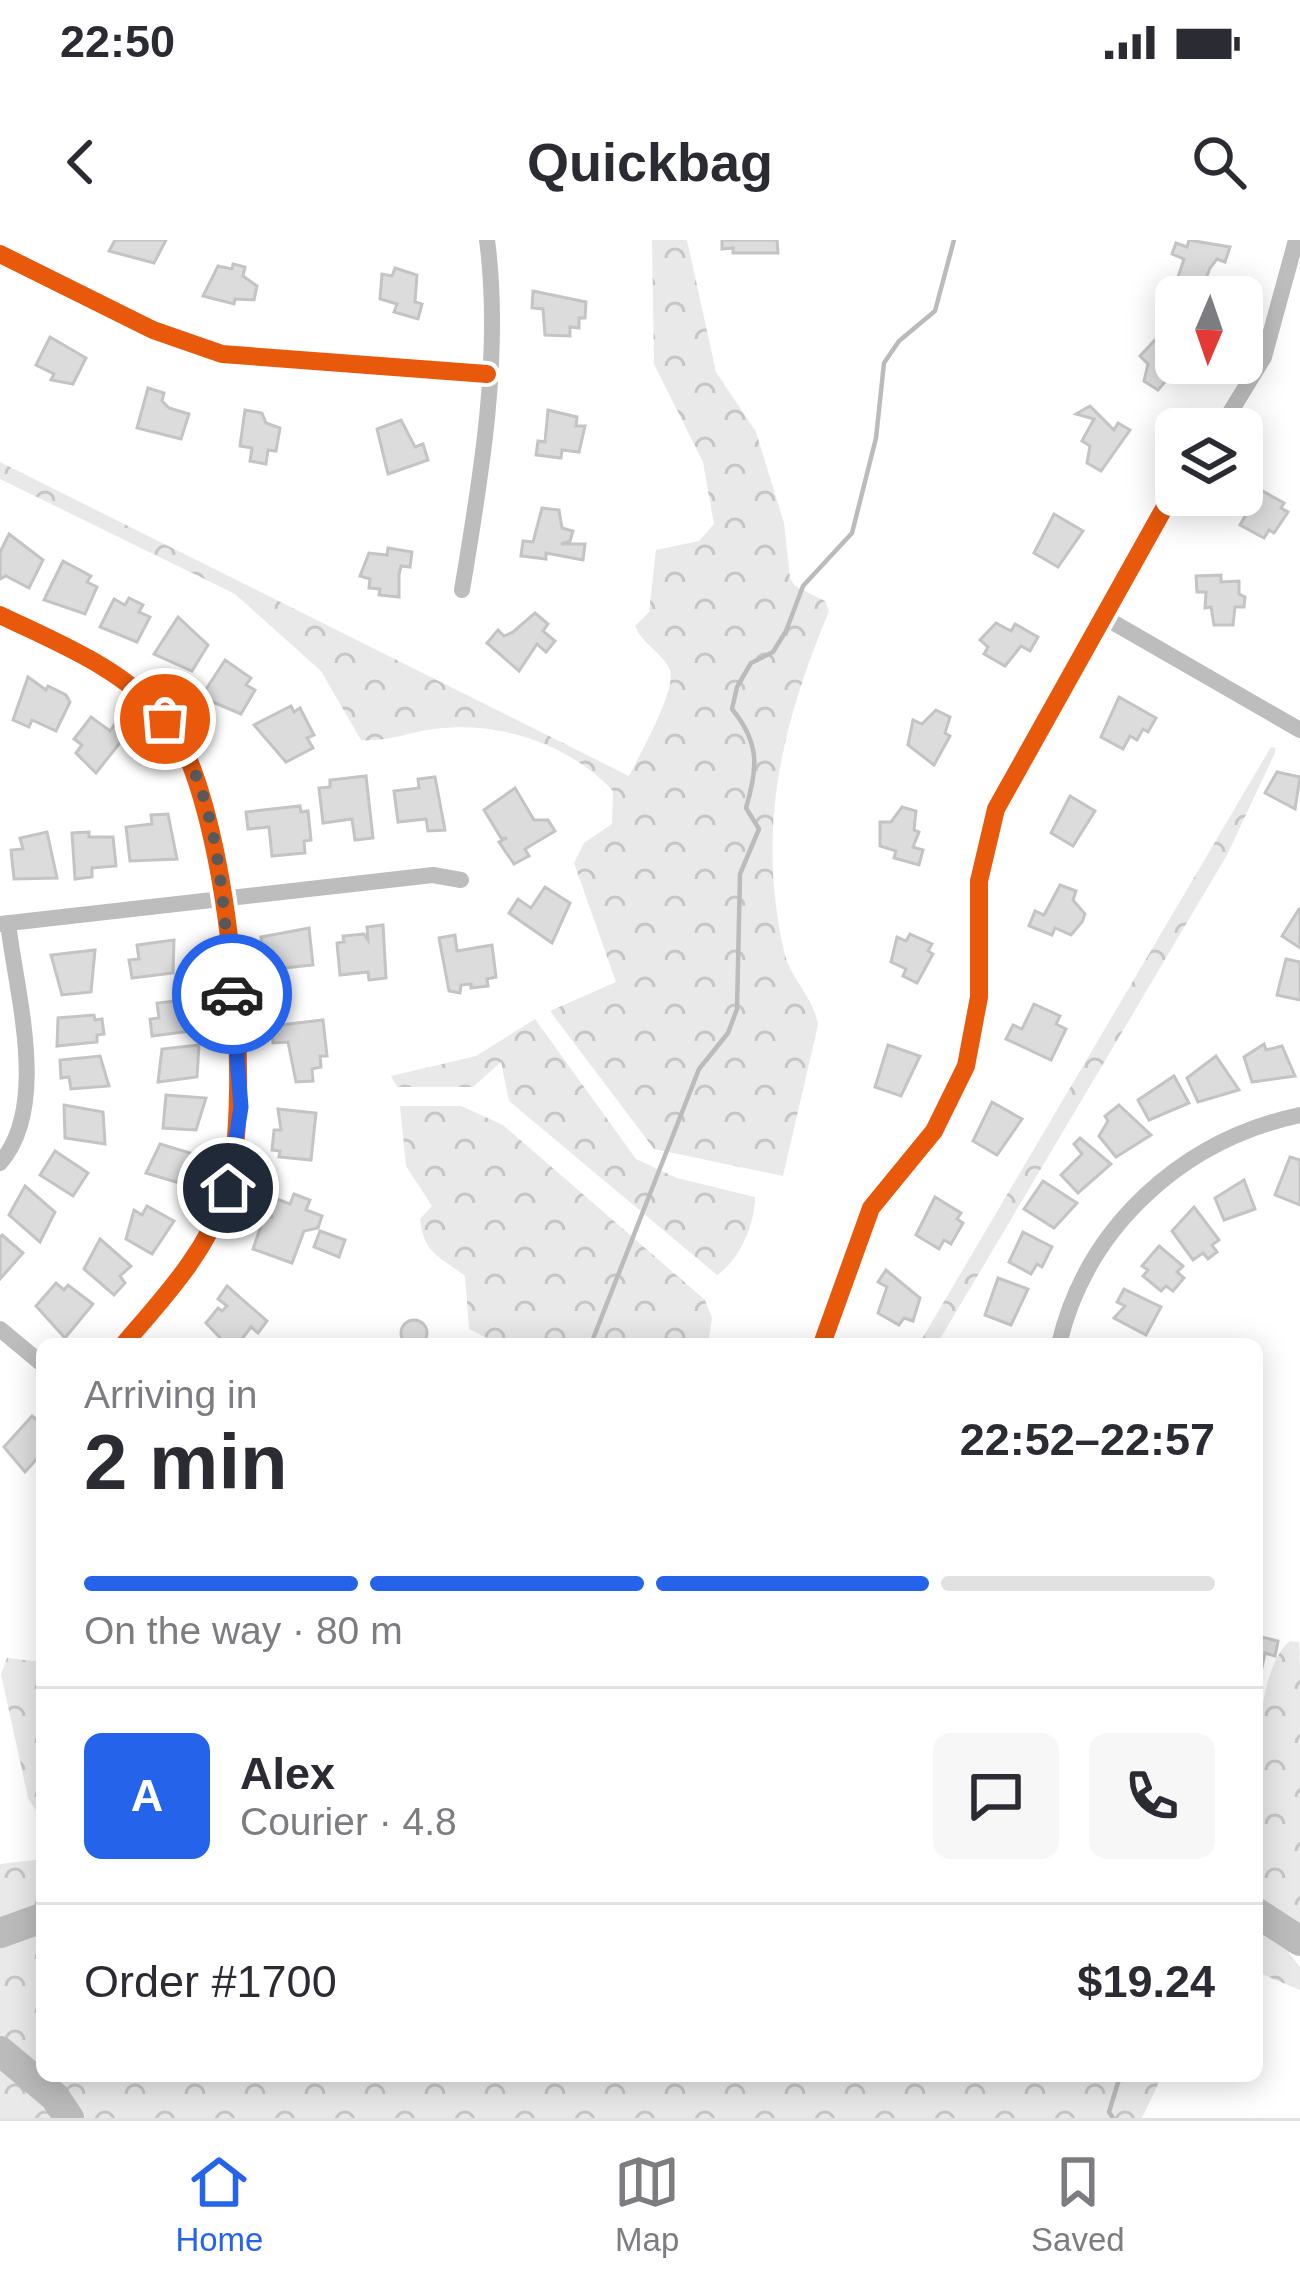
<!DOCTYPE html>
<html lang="en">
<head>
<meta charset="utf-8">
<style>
  :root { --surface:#fff; --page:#f7f7f7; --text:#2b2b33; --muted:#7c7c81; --line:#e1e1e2; --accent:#2563eb }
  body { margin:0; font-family:Arial,sans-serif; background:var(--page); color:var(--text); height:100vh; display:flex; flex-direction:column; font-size:45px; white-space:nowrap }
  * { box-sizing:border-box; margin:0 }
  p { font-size:39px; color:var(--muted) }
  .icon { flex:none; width:66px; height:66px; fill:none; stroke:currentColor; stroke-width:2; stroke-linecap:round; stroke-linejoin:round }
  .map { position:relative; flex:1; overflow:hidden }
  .side { position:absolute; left:36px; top:1098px; width:1227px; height:744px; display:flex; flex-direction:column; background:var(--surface); border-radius:18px; box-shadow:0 6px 30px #0003 }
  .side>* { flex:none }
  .needle { width:78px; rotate:182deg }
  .fabs { position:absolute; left:1155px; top:36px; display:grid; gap:24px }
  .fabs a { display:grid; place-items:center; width:108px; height:108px; border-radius:18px; background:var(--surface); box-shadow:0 6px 30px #0003; font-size:60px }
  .pin { position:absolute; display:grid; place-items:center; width:102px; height:102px; color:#fff; margin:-51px; border:6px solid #fff; border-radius:50%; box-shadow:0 3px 12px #0007 }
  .courier { position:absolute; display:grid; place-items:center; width:120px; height:120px; margin:-60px; border:9px solid #2563eb; border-radius:50%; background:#fff; color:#222; box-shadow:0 3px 15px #0007 }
  .head em { font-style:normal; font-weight:800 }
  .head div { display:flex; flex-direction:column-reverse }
  .head { display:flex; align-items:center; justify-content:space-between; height:204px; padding:0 48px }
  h1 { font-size:78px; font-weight:800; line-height:90px }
  .bar { display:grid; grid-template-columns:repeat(4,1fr); gap:18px 12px; align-content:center; height:144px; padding:0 48px }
  .bar i { height:15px; border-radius:9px; background:var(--line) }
  .bar .selected { background:var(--accent) }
  .bar p { grid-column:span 4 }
  .line { display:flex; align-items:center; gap:30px; padding:0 48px; border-top:3px solid var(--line) }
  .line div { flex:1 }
  .round { display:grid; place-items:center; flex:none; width:126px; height:126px; border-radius:18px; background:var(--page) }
  .status { display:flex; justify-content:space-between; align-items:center; height:84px; padding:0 60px; background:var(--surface); direction:ltr }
  .status svg { height:33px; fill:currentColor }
  header { display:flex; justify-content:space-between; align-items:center; height:156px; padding:0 48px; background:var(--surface); font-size:54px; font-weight:800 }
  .dock { display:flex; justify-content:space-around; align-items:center; height:168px; border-top:3px solid var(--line); background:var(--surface); font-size:33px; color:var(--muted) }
  .dock a { display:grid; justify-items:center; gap:6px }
  .dock .selected { color:var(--accent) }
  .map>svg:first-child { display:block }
  .forest { fill:url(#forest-crowns) }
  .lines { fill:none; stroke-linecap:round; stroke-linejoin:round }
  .stream { stroke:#bbb; stroke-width:4.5 }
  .river { stroke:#bbb; stroke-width:30 }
  .building { fill:#dcdcdc; stroke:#c4c4c4; stroke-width:3 }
  .minor { stroke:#bdbdbd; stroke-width:16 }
  .cycleway-casing { stroke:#fff; stroke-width:26 }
  .cycleway { stroke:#e8590c; stroke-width:18 }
  .done { stroke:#595959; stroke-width:12; stroke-dasharray:0 21.6 }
  .route { stroke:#2563eb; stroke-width:15 }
</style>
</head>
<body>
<div class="status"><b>22:50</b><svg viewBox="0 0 49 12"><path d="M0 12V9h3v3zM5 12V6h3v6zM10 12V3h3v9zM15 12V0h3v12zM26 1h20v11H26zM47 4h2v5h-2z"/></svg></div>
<header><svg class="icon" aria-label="back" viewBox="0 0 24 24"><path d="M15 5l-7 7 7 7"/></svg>Quickbag<svg class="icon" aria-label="search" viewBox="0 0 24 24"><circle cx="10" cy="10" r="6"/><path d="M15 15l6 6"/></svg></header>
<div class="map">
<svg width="1300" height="1878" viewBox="0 0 1300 1878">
  <defs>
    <pattern id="forest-crowns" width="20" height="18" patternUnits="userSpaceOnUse" patternTransform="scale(3)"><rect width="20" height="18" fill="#e9e9e9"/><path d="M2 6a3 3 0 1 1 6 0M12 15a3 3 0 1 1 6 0" fill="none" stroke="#c6c6c6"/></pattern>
  </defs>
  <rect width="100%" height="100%" fill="#fff"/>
  <!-- forest -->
  <g class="forest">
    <path d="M652,0H687L716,132L756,192L784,283L790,338L795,346L825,361L829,371C782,484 756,588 784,711C790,739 814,757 818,785L783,936L654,909L550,771L616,742L574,623L584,603L612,584L613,551C570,504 498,480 434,489C409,492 388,502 361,500L321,431L235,354L0,239V222L629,536C639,516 677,449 670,430C663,413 642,404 635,386L649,372L656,310L699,301L714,284L703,222L654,124Z"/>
    <path d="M1271,507L1276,508L1274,515L1227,615L937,1104H919Z"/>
    <path d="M535,779L636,919L677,938L755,957C755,984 740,1020 717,1035L509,861L501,822L473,847H397L391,836L476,816Z"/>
    <path d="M400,866H461L503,885L705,1060L712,1078L708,1104H499L469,1089L465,1036C439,1016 424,1014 420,979L432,966L406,926Z"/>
    <path d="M1290,1401L1299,1402L1300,1427V1688L1289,1713L1300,1727V1750L1257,1732C1257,1666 1240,1439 1290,1401Z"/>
    <path d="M7,1418L42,1422L38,1574L28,1558L1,1434Z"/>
    <path d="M42,1619V1836H1162L1142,1878H0V1624Z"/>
  </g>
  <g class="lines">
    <!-- stream -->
    <g class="stream">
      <path d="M591,1104L699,829L728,793L737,769L740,634L759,589L746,568C758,528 760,503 732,469L737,447L751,423L773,412L786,391L803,346L852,293L876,198L884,123L899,101L935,71L954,0"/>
      <path d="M1113,1878L1109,1872L1120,1836"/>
    </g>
    <!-- river -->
    <g class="river">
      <path d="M1257,1673L1300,1701"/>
      <path d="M0,1693L42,1678"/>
      <path d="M0,1811L55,1857L69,1878"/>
    </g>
  </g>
  <!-- building -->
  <g class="building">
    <path d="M115,0H166L154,23L109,11Z"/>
    <path d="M722,0H777L778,13H733V8L722,9Z"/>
    <path d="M1189,0L1230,7L1225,22L1217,19L1210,28L1203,46L1178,37L1184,19L1172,14L1176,3L1187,7Z"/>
    <path d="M233,24L245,27L243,36L257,46L254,60L235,59L234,64L203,56L218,26L232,29Z"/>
    <path d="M395,28L417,35L415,62L422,64L418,79L394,72L397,64L380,59L382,34L392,36Z"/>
    <path d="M533,51L586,62L585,78H579V88L570,87V96L545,95L543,69L532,68Z"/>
    <path d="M50,97L86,118L73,144L51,140L54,134L36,125Z"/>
    <path d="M1156,99L1171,108L1176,101V123H1181L1158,150L1144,141L1148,124L1140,116Z"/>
    <path d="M148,148L164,153L162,161L169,168L189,174L181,199L137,188Z"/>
    <path d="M1090,166L1114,190L1118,183L1130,190L1101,231L1087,223L1090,206L1082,201L1094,179L1076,174Z"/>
    <path d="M245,170L262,173L266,183L280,188L276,211L268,210L266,224L250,221L252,208L240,206Z"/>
    <path d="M548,170L577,177L576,186H585L579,212L562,210L561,218L536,215L538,201L545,202Z"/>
    <path d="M401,180L415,207L423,204L428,220L388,234L377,189Z"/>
    <path d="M1250,244L1284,263L1281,268L1288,272L1274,293L1269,290L1264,298L1240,285L1253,262L1244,256Z"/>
    <path d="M542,268L559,270L562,288L573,291L570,301L561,304H585L583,320L546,313V319L521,316L523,301L533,302Z"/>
    <path d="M1054,274L1083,291L1058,327L1034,313Z"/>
    <path d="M9,294L43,320L29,348L6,336L0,339V312Z"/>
    <path d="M388,308L412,312L410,327L401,326L399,335V357L379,355L380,349L369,348L370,339L360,336L369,313L387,315Z"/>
    <path d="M63,321L91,336L87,342L97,347L85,374L44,360Z"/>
    <path d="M1221,335V342L1239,341V354L1245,357L1244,367H1235L1233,385H1214L1211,367L1205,368L1206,352H1197L1196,336Z"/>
    <path d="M129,358L143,365L139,372L150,377L137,402L100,387L114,359L125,365Z"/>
    <path d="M535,373L548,384L543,391L555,401L546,412L537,404L519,431L487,403L498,390L504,396L513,392Z"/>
    <path d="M178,377L208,405L192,431L154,414Z"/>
    <path d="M996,383L1011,391L1015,384L1038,397L1030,411L1021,406L1005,426L984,414L988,407L980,400Z"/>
    <path d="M225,420L251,438L246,445L255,450L241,474L201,457Z"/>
    <path d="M28,437L46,450L48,446L66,455L70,462L56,491L32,480L29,487L13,480Z"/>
    <path d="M1119,457L1156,478L1148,492L1143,489L1137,500L1130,496L1123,509L1101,497Z"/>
    <path d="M291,466L294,472L300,468L314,495L307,498L313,508L286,522L254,485Z"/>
    <path d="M936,470L950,477L945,493L950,496L934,525L908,505L913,480L922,484Z"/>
    <path d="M91,477L110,491L117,481L130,490L96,533L76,513L82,505L74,499Z"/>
    <path d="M1277,532L1300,537L1295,569L1265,553Z"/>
    <path d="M366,536L373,598L355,600L352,579L323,583L319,548L330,547V540Z"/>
    <path d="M435,537L445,590L428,591L426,579L398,582L394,551L419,548L418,539Z"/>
    <path d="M515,548L534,580H548L555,591L525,609L529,616L514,624L499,602L507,598H501L484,570Z"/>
    <path d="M1070,556L1095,571L1073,606L1051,593Z"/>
    <path d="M300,566L301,572L308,571L311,600L304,601L305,613L272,616L269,587L248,589L246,572Z"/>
    <path d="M902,567L916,571L914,590L919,592L913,607L923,610L919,625L894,618L896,611L880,606V582H891Z"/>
    <path d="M168,574L177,619L130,621L126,587L152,584L151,575Z"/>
    <path d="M47,592L57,638L14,639L11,610L23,609L20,598Z"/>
    <path d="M89,592V597H113L116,626L92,628V637L75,639L72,593Z"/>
    <path d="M1060,645L1076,651L1073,660L1085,674L1082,682L1071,695L1055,688L1052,695L1029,686L1035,671L1044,675Z"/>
    <path d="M545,647L570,663L552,703L509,673L518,659L531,668Z"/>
    <path d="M1299,669H1300V708L1282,696Z"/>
    <path d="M383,685L386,738L369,740L368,732L340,735L337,703L344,702L343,696L364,694L368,700L367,687Z"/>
    <path d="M309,688L313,725L264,730L261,697Z"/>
    <path d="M910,694L932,704L928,711L933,714L917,743L903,736L906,729L891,722L897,697L906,701Z"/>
    <path d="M455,695L457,711L492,705L496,737L487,739L488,746L471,748V744L461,745L460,753L449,751L439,698Z"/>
    <path d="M174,700L173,733L132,738L129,720L139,719L137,705Z"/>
    <path d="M95,710L91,752L62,755L51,715Z"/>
    <path d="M1286,719L1300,722V760L1277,755Z"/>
    <path d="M195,759L197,776L189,777L191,791L152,796L150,779L159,778L157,763Z"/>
    <path d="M1034,764L1060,776L1056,784L1066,789L1051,820L1006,799L1013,785L1022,789Z"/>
    <path d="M94,775L95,780L102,779L104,794L97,795V802L57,806L58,778Z"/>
    <path d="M323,780L327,816H320L321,827L312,829L313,841L296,842L288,802L273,803L271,786Z"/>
    <path d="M1264,804L1266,810L1282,806L1295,836L1252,842L1244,817Z"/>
    <path d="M199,805L197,837L158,842L162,809Z"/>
    <path d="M888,805L920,816L901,856L875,847Z"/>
    <path d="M100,816L109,846L71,849L69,837L61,838L60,820Z"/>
    <path d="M1216,816L1239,850L1198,862L1187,838Z"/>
    <path d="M1174,836L1189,863L1149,880L1138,860Z"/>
    <path d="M166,855L206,858L196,890L163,888Z"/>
    <path d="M992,862L1022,879L997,915L973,901Z"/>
    <path d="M64,865L103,872L105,904L65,898Z"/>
    <path d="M1119,865L1151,895L1116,917L1099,896L1108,881L1105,876Z"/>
    <path d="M278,869L316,873L311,920L279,917L280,911L272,910L274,890H281Z"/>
    <path d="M1080,898L1111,924L1078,953L1061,935L1082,914L1074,904Z"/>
    <path d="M160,904L200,916L195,932L185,936L183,944L146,933Z"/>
    <path d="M55,911L88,933L73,956L40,935Z"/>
    <path d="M1290,917L1300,920V965L1275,955Z"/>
    <path d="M1244,940L1255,969L1224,980L1215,958Z"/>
    <path d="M1043,941L1077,963L1054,988L1024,969Z"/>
    <path d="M25,946L55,972L40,1002L9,975Z"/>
    <path d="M294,954L310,960L306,970L322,976L318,988L304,991L292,1023L253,1009L264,977H273L259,972L266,955L290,964Z"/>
    <path d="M935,957L961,973L957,979L963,983L951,1004L944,1000L939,1009L916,995Z"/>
    <path d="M147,966L174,981L152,1014L126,999L134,970L142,975Z"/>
    <path d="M1194,967L1219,1000L1212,1005L1217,1012L1208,1019L1203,1013L1193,1020L1172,991Z"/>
    <path d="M320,991L345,1000L339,1017L314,1007Z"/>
    <path d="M1023,992L1052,1007L1042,1027L1037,1024L1031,1034L1009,1022Z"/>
    <path d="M2,995L23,1013L0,1039V997Z"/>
    <path d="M100,999L131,1026L120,1036L125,1043L114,1055L84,1029Z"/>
    <path d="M1159,1006L1183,1026L1177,1032L1184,1038L1173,1051L1166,1046L1161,1051L1143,1036L1148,1030L1142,1026Z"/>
    <path d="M886,1030L920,1058L913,1081L904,1078L899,1085L878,1073L887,1047L878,1042Z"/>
    <path d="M998,1038L1028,1049L1011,1085L985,1075Z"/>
    <path d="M56,1043L64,1050L68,1045L93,1064L65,1098L36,1066Z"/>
    <path d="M227,1046L267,1081L258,1093L251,1087L238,1104H226L206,1083L218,1068L222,1071L227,1066L218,1059Z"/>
    <path d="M1124,1049L1161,1067L1146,1095L1114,1078L1125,1066L1117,1062Z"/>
    <circle cx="414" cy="1093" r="13"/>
    <path d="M32,1176L42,1184V1213L25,1232L4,1207Z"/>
    <path d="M1257,1396L1278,1401L1275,1416L1265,1413L1260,1437Z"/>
  </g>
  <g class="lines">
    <!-- minor -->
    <g class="minor">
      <path d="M0,14L153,90L222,114L487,134"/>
      <path d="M1220,189L1264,117L1296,0"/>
      <path d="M462,350C481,237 502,114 487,0"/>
      <path d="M0,375C60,404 125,429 168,482C228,558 256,862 226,954C206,1013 164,1057 124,1104"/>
      <path d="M1102,376L1300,490"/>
      <path d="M0,684L433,635L461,640"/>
      <path d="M0,923C50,866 16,753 8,683"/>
      <path d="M0,1089L42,1124"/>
      <path d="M822,1104L871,968L934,891L966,826L979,757V641L996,569L1176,247"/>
      <path d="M1059,1104C1087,986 1183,900 1300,875"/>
    </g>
    <defs>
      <g id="cycleway">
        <path d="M0,14L153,90L222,114L487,134"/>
        <path d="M0,375C60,404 125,429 168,482C228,558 256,862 226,954C206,1013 164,1057 124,1104"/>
        <path d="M822,1104L871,968L934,891L966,826L979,757V641L996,569L1176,247"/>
      </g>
    </defs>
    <!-- cycleway casing -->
    <use href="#cycleway" class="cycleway-casing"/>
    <!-- cycleway -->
    <use href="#cycleway" class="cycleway"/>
  </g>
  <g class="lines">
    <!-- done -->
    <path class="done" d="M165,479C223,558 221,660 232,754"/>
    <!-- route -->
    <path class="route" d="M228,948L241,867L232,754"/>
  </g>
</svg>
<div class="fabs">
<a><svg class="needle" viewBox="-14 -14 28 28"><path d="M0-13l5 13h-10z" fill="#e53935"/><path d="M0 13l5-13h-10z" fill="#7c7c81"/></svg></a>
<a><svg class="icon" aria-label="layers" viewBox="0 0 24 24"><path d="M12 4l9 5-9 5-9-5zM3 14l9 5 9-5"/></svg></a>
</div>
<div class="pin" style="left:165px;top:479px;background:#ea580c"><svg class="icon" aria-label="bag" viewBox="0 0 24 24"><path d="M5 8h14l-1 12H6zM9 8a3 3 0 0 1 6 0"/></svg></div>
<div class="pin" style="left:228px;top:948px;background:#1f2937"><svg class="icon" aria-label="home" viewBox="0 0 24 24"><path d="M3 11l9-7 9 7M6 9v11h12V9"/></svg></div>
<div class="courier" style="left:232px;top:754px"><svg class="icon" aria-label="car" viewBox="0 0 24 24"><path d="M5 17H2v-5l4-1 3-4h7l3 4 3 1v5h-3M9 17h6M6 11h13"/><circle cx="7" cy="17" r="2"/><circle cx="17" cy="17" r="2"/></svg></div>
<section class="side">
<div class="head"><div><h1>2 min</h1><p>Arriving in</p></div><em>22:52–22:57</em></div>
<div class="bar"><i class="selected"></i><i class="selected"></i><i class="selected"></i><i></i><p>On the way · 80 m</p></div>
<div class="line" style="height:216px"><b class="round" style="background:var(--accent);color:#fff">A</b><div><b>Alex</b><p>Courier · 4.8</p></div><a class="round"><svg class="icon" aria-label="chat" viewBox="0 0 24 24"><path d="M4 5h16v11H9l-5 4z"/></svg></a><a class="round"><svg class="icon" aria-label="phone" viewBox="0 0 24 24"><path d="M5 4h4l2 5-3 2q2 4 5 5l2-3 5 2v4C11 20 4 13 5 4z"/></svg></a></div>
<div class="line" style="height:156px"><div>Order #1700</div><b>$19.24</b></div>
</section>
</div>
<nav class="dock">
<a class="selected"><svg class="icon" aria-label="home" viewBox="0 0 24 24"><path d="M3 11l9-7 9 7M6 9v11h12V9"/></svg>Home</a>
<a><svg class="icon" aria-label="map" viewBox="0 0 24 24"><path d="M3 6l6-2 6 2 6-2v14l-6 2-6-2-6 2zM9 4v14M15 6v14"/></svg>Map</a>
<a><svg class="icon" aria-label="saved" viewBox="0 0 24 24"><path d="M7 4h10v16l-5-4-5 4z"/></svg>Saved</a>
</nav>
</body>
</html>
